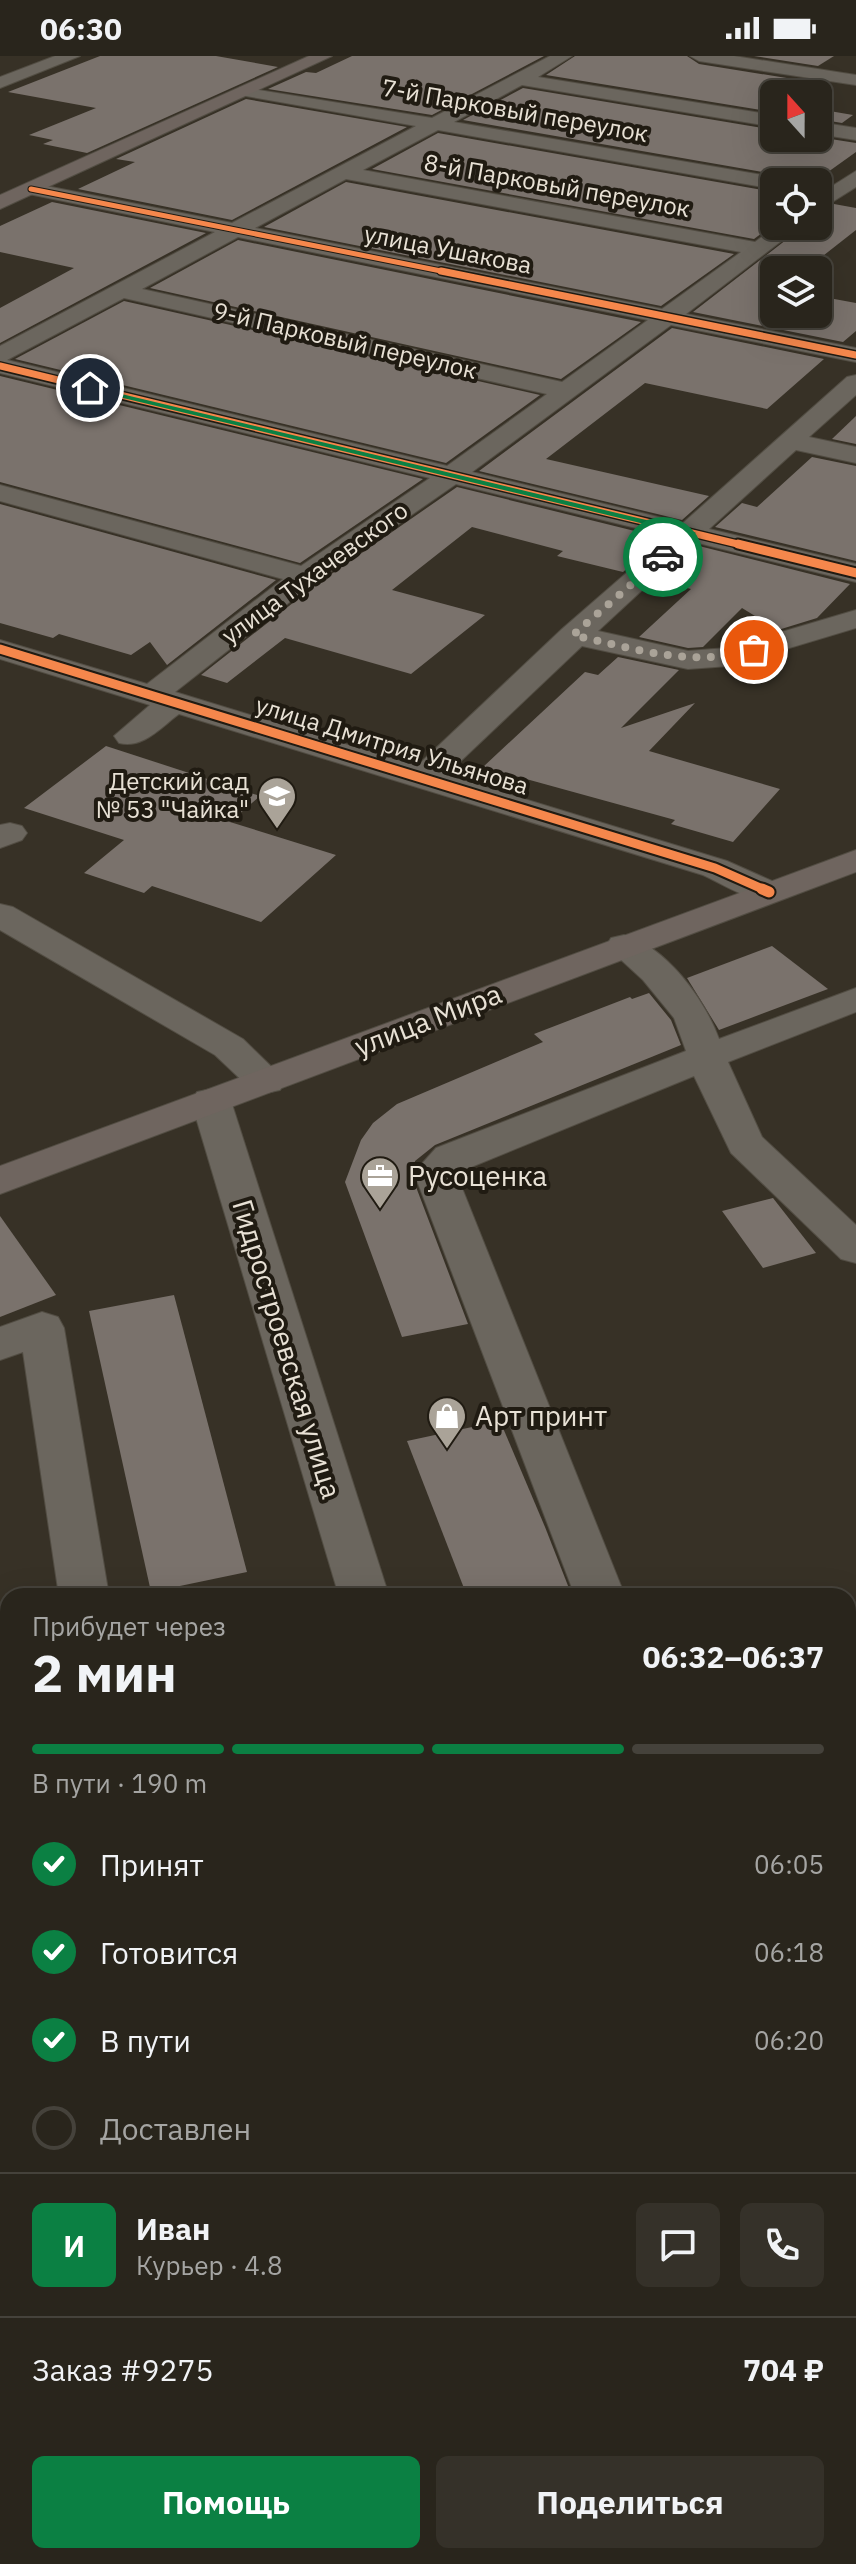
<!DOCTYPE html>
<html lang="ru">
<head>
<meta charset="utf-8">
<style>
  :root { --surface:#29251c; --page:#353129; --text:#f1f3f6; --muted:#a5a5a3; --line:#45423b; --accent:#0b8043 }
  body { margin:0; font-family:"IBM Plex Sans",sans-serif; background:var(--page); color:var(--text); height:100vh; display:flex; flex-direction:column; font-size:30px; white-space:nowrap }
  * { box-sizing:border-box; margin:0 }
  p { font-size:26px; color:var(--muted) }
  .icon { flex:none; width:44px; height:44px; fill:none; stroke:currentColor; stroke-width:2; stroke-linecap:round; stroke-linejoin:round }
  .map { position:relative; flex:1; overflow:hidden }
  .side { position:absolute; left:0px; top:1532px; width:856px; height:976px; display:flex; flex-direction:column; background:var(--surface); border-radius:24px 24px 0 0; box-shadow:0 8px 32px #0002,0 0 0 2px var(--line) }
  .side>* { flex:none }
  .needle { width:52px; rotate:339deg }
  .controls { position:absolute; left:760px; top:24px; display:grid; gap:16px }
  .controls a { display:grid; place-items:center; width:72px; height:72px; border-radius:12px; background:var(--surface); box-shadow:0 8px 32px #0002,0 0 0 2px var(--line); font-size:40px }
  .pin { position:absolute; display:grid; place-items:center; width:68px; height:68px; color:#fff; margin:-34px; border:4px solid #fff; border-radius:50%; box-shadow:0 2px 8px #0007 }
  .courier { position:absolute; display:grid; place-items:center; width:80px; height:80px; margin:-40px; border:6px solid #0b8043; border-radius:50%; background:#fff; color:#222; box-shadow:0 2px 10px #0007 }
  .head em { font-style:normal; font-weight:700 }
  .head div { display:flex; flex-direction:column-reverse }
  .head { display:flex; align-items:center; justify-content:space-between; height:136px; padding:0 32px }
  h1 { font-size:52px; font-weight:700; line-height:60px }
  .bar { display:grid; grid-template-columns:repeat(4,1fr); gap:12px 8px; align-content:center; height:96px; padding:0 32px }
  .bar i { height:10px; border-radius:6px; background:var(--line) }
  .bar .on { background:var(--accent) }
  .bar p { grid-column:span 4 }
  .line { display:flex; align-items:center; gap:20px; padding:0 32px; border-top:2px solid var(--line) }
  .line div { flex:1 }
  .round { display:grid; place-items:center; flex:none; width:84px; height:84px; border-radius:12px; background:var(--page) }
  ol { padding:0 32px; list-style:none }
  li { display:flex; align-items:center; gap:24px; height:88px }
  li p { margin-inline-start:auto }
  li .icon { padding:8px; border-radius:50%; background:var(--accent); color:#fff; stroke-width:4 }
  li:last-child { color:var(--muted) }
  li i { width:44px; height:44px; border:4px solid var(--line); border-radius:50% }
  .primary-button { display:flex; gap:16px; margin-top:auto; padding:16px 32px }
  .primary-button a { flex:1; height:92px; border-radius:12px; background:var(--accent); color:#fff; font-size:32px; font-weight:700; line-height:92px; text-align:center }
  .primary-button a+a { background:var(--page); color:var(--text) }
  .status { display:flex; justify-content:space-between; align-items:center; height:56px; padding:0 40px; background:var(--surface); direction:ltr }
  .status svg { height:22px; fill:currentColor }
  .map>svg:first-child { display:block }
  .building { fill:#7a726c }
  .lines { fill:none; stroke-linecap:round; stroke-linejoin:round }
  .minor-casing { stroke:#524d43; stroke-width:2 }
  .major-casing { stroke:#524d43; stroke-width:2 }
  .minor { fill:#6b665e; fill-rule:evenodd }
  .major { fill:#6f655f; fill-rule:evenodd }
  .cycleway-far3-casing { stroke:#201b12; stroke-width:7 }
  .cycleway-far2-casing { stroke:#201b12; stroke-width:10 }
  .cycleway-far1-casing { stroke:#201b12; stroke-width:13 }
  .cycleway-casing { stroke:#201b12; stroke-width:15 }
  .cycleway-far3 { stroke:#f5874c; stroke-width:5 }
  .cycleway-far2 { stroke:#f5874c; stroke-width:7 }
  .cycleway-far1 { stroke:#f5874c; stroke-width:9 }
  .cycleway { stroke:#f5874c; stroke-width:11 }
  .route { fill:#0b8043 }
  .done { stroke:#aaa398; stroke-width:8; stroke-dasharray:0 14.4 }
  .labels { text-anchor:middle; stroke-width:8; stroke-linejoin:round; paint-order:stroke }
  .far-street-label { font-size:24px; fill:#e8e1d5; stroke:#201b12 }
  .far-poi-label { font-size:24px; fill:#e8e1d5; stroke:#201b12; text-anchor:end }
  .street-label { font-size:28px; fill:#e8e1d5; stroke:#201b12 }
  .poi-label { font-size:28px; fill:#e8e1d5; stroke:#201b12; text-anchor:start }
</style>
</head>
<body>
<div class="status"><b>06:30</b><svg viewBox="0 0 49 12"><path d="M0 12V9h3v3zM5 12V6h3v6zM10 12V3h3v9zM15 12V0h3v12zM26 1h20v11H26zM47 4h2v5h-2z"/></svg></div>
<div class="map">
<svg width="856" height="2508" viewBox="0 0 856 2508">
  <rect width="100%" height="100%" fill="#373126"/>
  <!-- building -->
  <g class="building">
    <path d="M100,0H216L278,11L87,97L43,88L53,84L29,79L96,52L8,36Z"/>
    <path d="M352,0H544L432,59L268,33L306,16L316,17Z"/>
    <path d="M575,0H687L699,8L830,29L814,38H774V56L546,19Z"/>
    <path d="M754,0H834L818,10Z"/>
    <path d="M523,32L774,74V82L818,81L856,87V96L814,126H786L774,118L463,64Z"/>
    <path d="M246,43L407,71L232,164L78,133L135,106L116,103Z"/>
    <path d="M818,53L853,59L842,67L818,63Z"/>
    <path d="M438,77L774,136V168L754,183L372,113Z"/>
    <path d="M346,126L734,198L661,250L264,171Z"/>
    <path d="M52,146L206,177L0,287V252L74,212L0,196V170Z"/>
    <path d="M834,148L856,152V174L805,214H774V258H818V240L856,247V275L843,286L693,256L804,170H818V158Z"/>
    <path d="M238,184L641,266L561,323L150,232Z"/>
    <path d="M124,245L540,339L446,407L15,303Z"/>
    <path d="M672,272L824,303L767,353L645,327L546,403L709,440L682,464L479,415Z"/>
    <path d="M0,320L423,423L300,507L0,426Z"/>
    <path d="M856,360V388L832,383Z"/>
    <path d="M812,401L856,410V505L715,471L742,447L757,451Z"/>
    <path d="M457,431L663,482L623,516L557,500L563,495L472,471L392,534L485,559L411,618L285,582L227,627L201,619L317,528Z"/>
    <path d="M0,448L276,524L167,609L150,586L131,599L59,578L53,582L0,567Z"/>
    <path d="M695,489L850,528L817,562L778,574L742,552L703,591L688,592L639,581L691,533L657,524Z"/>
    <path d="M618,601L679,614L621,672L695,647L649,695L780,733L733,786L671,768L675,764L483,711L585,616L598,619Z"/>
    <path d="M106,690L260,740L230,766L336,799L261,866L152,830L144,837L84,817L124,784L24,752Z"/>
    <path d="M772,890L828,933L719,974L687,922Z"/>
    <path d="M649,937L671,964L681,989L435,1089L415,1105L413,1123L468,1268L402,1281L345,1126L361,1084L373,1067L397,1048L543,986L534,978L630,941L632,943Z"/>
    <path d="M773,1142L816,1197L763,1212L722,1155Z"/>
    <path d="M0,1160L56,1239L0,1261Z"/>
    <path d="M174,1239L247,1516L151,1536L89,1255Z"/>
    <path d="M500,1365L545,1471L572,1540H467L407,1385Z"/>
  </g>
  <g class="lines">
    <defs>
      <g id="minor">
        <path d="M55,0H80L0,32V21Z"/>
        <path d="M550,0H572L538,21L774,59V71L522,29L454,66L774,121L783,126H774V133L438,74L363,114L755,186L776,170H801L686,258L856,292V306L671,269L472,416L683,467L847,321L856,319V339L809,381L856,391V407L796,394L709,473L856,508V526L694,486L598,575L688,595L727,592L856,554V572L729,610L688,613L582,590L446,719L727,805L781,829L787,836L781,843C755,850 727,830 703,819L179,658C160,672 143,693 119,687L114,680L150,649L0,603V584L147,628L283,523L0,445V429L301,510L430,422L0,317V290L215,176L24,137L21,133L24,129L31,127L232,167L416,70L246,40L237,35L240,31L432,62ZM346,123L741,196L662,253L255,172ZM238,181L648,264L562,326L142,233ZM124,242L547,338L447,410L7,304ZM456,428L669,480L562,573L417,710L175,636L315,526Z"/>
        <path d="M690,0H734L856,19V29L699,5Z"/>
        <path d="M818,66L856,72V84L818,78Z"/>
        <path d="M856,115V131L818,155V139Z"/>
        <path d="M10,767L22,770L27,777L22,784L0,792V769Z"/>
        <path d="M0,848L13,851L243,983L286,1025L280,1034L266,1037L252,1034L215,999L0,874Z"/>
        <path d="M624,879C666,890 705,944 719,983L856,932V956L728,1006L762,1081L856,1169V1207L841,1203L731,1097L694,1020L459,1116L458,1122L625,1540H575L416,1122L419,1111L436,1092L686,995L674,962L643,924L606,890L611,882Z"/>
        <path d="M211,1033L225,1036L231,1045L389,1540H339L191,1045L197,1036Z"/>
        <path d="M42,1256L58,1261L64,1272L109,1540H59L23,1296L0,1304V1271Z"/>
        <path d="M8,1607V1649L0,1651V1609Z"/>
        <path d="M856,1815V1865L848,1867V1817Z"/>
        <path d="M856,2076V2136L848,2138V2078Z"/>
        <path d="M8,2318V2386L0,2389V2321Z"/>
        <path d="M30,2500H100L101,2508H31Z"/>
        <path d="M633,2500H703L706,2508H636Z"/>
      </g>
      <g id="major">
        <path d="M309,0H332L0,153V139Z"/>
        <path d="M856,794V816L0,1138V1110Z"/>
      </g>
    </defs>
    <!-- minor casing -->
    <use href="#minor" class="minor-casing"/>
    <!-- major casing -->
    <use href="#major" class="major-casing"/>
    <!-- minor -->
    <use href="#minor" class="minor"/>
    <!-- major -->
    <use href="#major" class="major"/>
    <defs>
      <path id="cycleway-far3" d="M31,133L451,217"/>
      <g id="cycleway-far2">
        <path d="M441,215L856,299"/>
        <path d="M0,310L746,490"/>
      </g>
      <g id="cycleway-far1">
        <path d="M738,488L856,517"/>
        <path d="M0,593L715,812L767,835"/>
      </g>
      <path id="cycleway" d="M762,833L769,836"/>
    </defs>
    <!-- cycleway-far3 casing -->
    <use href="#cycleway-far3" class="cycleway-far3-casing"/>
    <!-- cycleway-far2 casing -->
    <use href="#cycleway-far2" class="cycleway-far2-casing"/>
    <!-- cycleway-far1 casing -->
    <use href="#cycleway-far1" class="cycleway-far1-casing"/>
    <!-- cycleway casing -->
    <use href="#cycleway" class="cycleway-casing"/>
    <!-- cycleway-far3 -->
    <use href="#cycleway-far3" class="cycleway-far3"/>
    <!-- cycleway-far2 -->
    <use href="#cycleway-far2" class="cycleway-far2"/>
    <!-- cycleway-far1 -->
    <use href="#cycleway-far1" class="cycleway-far1"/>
    <!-- cycleway -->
    <use href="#cycleway" class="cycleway"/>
  </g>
  <!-- route -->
  <path class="route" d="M88,330L692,475L696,477L663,504L660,500L686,478L90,334Z"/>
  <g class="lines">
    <!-- done -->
    <path class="done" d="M663,501L573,579C635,593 692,612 754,594"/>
  </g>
  <!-- icons -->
  <defs>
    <symbol id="school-pin" viewBox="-11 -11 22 30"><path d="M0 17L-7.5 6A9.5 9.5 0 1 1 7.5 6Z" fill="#aaa398" stroke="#201b12"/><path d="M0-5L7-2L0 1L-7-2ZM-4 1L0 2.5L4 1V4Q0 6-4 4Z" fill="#fff"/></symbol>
    <symbol id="office-pin" viewBox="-11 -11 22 30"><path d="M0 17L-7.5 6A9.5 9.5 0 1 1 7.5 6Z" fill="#aaa398" stroke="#201b12"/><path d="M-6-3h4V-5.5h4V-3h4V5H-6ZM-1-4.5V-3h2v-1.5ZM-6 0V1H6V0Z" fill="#fff"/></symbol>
    <symbol id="shop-pin" viewBox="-11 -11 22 30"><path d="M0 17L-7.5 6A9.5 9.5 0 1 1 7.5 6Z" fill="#aaa398" stroke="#201b12"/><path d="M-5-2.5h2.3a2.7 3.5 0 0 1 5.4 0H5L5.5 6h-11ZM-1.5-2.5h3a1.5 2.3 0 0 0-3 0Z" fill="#fff"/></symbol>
  </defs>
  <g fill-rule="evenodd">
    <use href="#school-pin" x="255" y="718" width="44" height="60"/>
    <use href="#office-pin" x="358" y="1098" width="44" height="60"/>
    <use href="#shop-pin" x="425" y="1338" width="44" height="60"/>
  </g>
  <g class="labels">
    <!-- far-street labels -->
    <g class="far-street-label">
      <text transform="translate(515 55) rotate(10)" y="8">7-й Парковый переулок</text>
      <text transform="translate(557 130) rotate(10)" y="8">8-й Парковый переулок</text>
      <text transform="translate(448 194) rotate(11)" y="8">улица Ушакова</text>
      <text transform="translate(345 285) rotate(13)" y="8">9-й Парковый переулок</text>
      <text transform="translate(315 517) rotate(-36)" y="8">улица Тухачевского</text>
      <text transform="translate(392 690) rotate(17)" y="8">улица Дмитрия Ульянова</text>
    </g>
    <!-- far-poi labels -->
    <g class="far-poi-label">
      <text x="249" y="734">Детский сад<tspan x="249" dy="28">№ 53 "Чайка"</tspan></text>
    </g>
    <!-- street labels -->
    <g class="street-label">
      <text transform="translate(428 964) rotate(-21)" y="10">улица Мира</text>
      <text transform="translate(287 1293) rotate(73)" y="10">Гидростроевская улица</text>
    </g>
    <!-- poi labels -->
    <g class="poi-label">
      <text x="408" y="1130">Русоценка</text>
      <text x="475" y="1370">Арт принт</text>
    </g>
  </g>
</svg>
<div class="controls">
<a><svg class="needle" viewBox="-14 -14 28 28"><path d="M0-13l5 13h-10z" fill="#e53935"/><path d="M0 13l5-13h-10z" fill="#a5a5a3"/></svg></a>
<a><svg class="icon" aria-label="locate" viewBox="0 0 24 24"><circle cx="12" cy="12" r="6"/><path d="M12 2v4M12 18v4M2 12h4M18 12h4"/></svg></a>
<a><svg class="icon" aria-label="layers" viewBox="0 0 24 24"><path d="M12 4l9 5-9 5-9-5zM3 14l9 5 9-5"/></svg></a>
</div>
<div class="pin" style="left:754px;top:594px;background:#ea580c"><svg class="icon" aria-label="bag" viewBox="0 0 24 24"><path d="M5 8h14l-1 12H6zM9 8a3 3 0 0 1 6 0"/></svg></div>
<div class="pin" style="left:90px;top:332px;background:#1f2937"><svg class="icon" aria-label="home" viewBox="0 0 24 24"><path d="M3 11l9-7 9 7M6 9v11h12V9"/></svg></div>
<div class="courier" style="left:663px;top:501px"><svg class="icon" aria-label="car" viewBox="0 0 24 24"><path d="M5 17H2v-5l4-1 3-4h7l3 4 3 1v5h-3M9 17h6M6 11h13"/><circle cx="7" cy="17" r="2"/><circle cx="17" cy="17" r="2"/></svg></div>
<section class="side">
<div class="head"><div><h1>2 мин</h1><p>Прибудет через</p></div><em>06:32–06:37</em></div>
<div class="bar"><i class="on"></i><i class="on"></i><i class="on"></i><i></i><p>В пути · 190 m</p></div>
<ol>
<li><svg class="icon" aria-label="check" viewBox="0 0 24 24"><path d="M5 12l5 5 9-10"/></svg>Принят<p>06:05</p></li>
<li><svg class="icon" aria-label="check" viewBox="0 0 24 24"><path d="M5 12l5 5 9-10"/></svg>Готовится<p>06:18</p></li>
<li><svg class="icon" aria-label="check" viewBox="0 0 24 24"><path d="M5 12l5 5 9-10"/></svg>В пути<p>06:20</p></li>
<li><i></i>Доставлен</li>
</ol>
<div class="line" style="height:144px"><b class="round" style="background:var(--accent);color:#fff">И</b><div><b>Иван</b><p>Курьер · 4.8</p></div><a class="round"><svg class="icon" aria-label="chat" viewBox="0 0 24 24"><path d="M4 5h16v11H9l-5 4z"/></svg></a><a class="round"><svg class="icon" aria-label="phone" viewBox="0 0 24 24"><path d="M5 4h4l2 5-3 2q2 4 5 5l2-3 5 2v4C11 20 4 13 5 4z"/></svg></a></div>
<div class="line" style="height:104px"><div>Заказ #9275</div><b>704 ₽</b></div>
<div class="primary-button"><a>Помощь</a><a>Поделиться</a></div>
</section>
</div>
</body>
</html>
